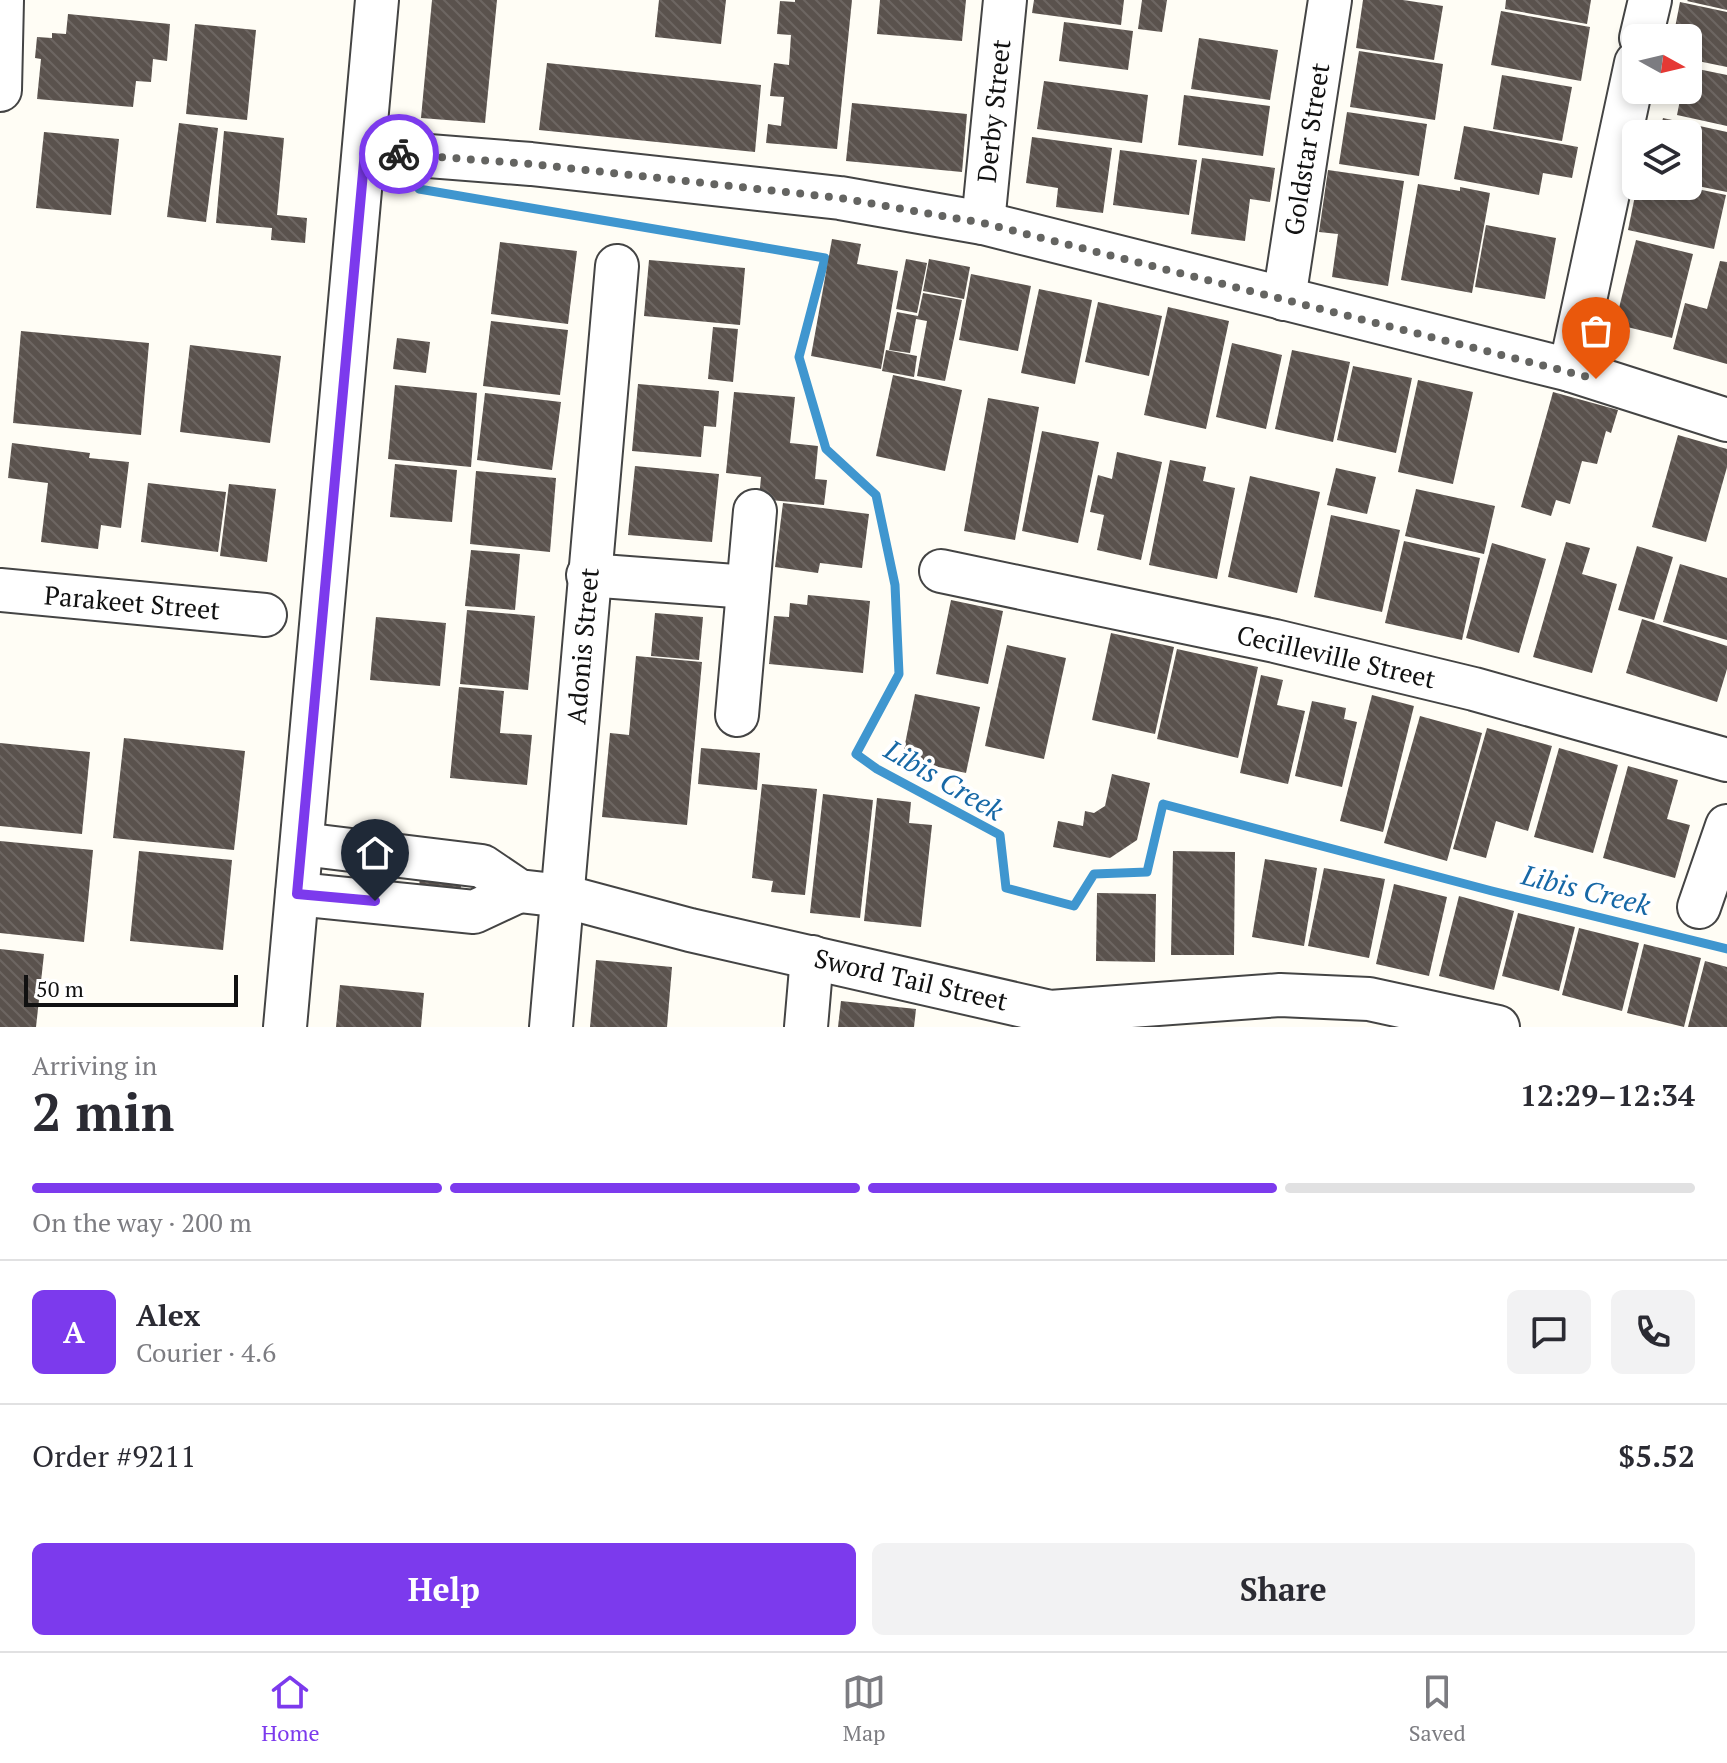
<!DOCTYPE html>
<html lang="en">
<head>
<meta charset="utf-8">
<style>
  :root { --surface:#fff; --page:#f2f2f3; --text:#2b2b33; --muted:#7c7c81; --line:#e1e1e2; --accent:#7c3aed }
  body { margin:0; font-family:"PT Serif",serif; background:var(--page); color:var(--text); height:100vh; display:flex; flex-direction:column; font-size:30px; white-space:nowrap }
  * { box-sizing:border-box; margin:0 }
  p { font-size:26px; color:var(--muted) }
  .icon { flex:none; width:44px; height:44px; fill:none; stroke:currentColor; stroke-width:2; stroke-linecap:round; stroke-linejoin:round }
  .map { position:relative; height:1027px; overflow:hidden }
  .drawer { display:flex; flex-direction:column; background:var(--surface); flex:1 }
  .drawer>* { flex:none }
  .needle { width:52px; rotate:98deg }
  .controls { position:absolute; left:1622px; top:24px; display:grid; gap:16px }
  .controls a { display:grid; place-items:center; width:80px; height:80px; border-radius:12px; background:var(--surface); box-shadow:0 4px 12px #0003; font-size:40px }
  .scale { position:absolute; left:24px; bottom:20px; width:214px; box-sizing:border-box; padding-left:8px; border:4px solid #111; border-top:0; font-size:22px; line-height:28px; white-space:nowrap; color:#111; -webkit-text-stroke:6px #fff; paint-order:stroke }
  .pin { position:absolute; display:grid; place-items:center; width:68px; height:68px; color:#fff; margin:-82px -34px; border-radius:50% 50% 50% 0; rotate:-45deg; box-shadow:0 0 8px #0007 }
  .pin .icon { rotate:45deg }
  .courier { position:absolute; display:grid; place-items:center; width:80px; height:80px; margin:-40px; border:6px solid #7c3aed; border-radius:50%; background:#fff; color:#222; box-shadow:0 2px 10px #0007 }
  .headline em { font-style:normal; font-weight:600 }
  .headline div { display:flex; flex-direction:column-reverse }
  .headline { display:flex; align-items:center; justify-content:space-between; height:136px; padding:0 32px }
  h1 { font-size:52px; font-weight:600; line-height:60px }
  .bar { display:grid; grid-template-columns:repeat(4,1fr); gap:12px 8px; align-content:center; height:96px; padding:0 32px }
  .bar i { height:10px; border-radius:6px; background:var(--line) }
  .bar .active { background:var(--accent) }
  .bar p { grid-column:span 4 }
  .line { display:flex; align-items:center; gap:20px; padding:0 32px; border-top:2px solid var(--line) }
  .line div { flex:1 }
  .round { display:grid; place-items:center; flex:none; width:84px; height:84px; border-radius:12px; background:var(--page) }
  .action { display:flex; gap:16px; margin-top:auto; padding:16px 32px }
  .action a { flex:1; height:92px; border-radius:12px; background:var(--accent); color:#fff; font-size:32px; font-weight:600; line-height:92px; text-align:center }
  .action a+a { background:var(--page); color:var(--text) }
  .menu { display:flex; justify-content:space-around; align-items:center; height:112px; border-top:2px solid var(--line); background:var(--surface); font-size:22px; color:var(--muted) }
  .menu a { display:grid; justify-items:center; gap:4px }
  .menu .active { color:var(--accent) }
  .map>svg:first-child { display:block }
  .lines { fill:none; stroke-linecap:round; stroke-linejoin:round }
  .stream { stroke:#3f96cf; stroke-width:9 }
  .building { fill:url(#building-back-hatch) }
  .minor-casing { stroke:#444; stroke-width:46 }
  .minor { stroke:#fff; stroke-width:42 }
  .done { stroke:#646461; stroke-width:8; stroke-dasharray:0 14.4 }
  .route { stroke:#7c3aed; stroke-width:10 }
  .labels { text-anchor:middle; stroke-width:8; stroke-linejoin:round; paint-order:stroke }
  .street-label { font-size:26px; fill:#111; stroke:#fff }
  .water-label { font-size:28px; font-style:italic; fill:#1768a6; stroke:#fff }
</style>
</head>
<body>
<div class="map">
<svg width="1727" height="1027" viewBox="0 0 1727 1027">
  <defs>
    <pattern id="building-back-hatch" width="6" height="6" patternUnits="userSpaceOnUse" patternTransform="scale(2)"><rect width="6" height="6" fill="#5a524d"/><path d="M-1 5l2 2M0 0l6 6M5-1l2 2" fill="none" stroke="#6d6662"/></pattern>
  </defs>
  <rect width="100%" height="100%" fill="#fffdf5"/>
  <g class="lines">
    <!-- stream -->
    <path class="stream" d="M419,189L825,258L799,357L826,449L876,495L895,585L899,674L856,754L877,769L1000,835L1006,888L1074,906L1094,874L1147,872L1163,804L1492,891L1727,949"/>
  </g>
  <!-- building -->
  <g class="building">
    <path d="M432,0H497L485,123L421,118Z"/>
    <path d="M659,0H726L721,44L655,37Z"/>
    <path d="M795,0H852L837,149L766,143L768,124L781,126L784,97L770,96L774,63L789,65L791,35L777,34L780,1L795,2Z"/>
    <path d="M880,0H966L962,41L877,34Z"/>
    <path d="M1034,0H1124L1121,25L1032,13Z"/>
    <path d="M1142,0H1167L1162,32L1138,29Z"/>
    <path d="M1363,0H1403L1443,6L1434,60L1356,48Z"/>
    <path d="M1506,0H1591L1587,24L1505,9Z"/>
    <path d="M1688,0H1727V10L1687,1Z"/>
    <path d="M1680,2L1727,12V67L1688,59V38H1673Z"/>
    <path d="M1501,11L1590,27L1581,81L1491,65Z"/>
    <path d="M68,14L170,24L167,61L153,59L151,82L136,81L133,107L37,99L41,59L35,58L37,37L52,38V33L66,34Z"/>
    <path d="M1064,22L1133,31L1128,70L1059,61Z"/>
    <path d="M195,24L256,30L247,120L186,114Z"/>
    <path d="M1199,38L1278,50L1270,100L1191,89Z"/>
    <path d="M1359,51L1443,64L1435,120L1350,107Z"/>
    <path d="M547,63L761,85L755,152L539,130Z"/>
    <path d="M1688,67L1727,75V126L1677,115L1682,90H1688Z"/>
    <path d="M1502,75L1572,87L1562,141L1493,129Z"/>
    <path d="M1044,81L1148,95L1142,143L1037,129Z"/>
    <path d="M1184,95L1270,106L1263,156L1178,145Z"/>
    <path d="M852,103L967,114L962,172L846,161Z"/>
    <path d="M1347,112L1427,124L1419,176L1339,164Z"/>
    <path d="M1663,118L1727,132V192L1688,184V134H1659Z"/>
    <path d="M179,123L218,128L206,222L167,217Z"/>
    <path d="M1464,126L1578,147L1572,178L1543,173L1539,195L1454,179Z"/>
    <path d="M224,131L284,138L277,215L307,218L305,243L271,240L272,228L216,223Z"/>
    <path d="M44,132L119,139L111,215L36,208Z"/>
    <path d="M1032,137L1112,148L1103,213L1056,207L1058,188L1026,183Z"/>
    <path d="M1120,150L1197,160L1189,215L1113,205Z"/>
    <path d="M1202,158L1275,168L1270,202L1250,199L1245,241L1191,234Z"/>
    <path d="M1328,170L1404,181L1388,286L1332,277L1338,234L1319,232Z"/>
    <path d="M1418,184L1460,191V187L1490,193L1472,293L1401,280Z"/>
    <path d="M1637,186H1683L1726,195L1714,249L1628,230Z"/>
    <path d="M1486,225L1556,238L1545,299L1475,287Z"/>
    <path d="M832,239L861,244L857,264L898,271L881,369L811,356Z"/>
    <path d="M1636,240L1693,254L1672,338L1615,324Z"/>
    <path d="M500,242L577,251L568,324L491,314Z"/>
    <path d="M906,259L927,263L917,313L896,309Z"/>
    <path d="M929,259L970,267L964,299L923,291Z"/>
    <path d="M649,260L745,268L740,325L644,316Z"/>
    <path d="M1720,261L1727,262V364L1673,349L1685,303L1707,309Z"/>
    <path d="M971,274L1031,286L1018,351L959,340Z"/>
    <path d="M1039,289L1092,300L1075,384L1021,373Z"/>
    <path d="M923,293L962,300L945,381L917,376L927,321L916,319L910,353L889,350L897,312L918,316Z"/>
    <path d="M1098,302L1162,316L1149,376L1085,362Z"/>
    <path d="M1168,307L1229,321L1206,429L1144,415Z"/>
    <path d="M491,321L568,330L560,395L483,386Z"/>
    <path d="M713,327L738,329L733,382L708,379Z"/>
    <path d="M21,331L149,343L141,435L13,423Z"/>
    <path d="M397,338L430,342L426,373L393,369Z"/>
    <path d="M1232,343L1282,355L1266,429L1216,417Z"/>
    <path d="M190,345L281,356L270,443L180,432Z"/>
    <path d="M886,350L917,356L914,377L882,371Z"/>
    <path d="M1292,350L1350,362L1333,442L1275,429Z"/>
    <path d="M1353,366L1412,378L1396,453L1337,440Z"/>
    <path d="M893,375L962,390L945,471L876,456Z"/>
    <path d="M1418,380L1473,392L1453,484L1398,472Z"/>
    <path d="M638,384L719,391L716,427L704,426L701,457L632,451Z"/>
    <path d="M395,385L477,393L471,467L388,459Z"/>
    <path d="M734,392L795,397L790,443L818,446L815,479L827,480L824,505L759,499L761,477L726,473Z"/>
    <path d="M1553,392L1618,410L1611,433L1606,431L1597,464L1582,461L1570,504L1556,500L1551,516L1521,507Z"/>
    <path d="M485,393L561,402L552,470L477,460Z"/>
    <path d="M988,398L1039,407L1015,540L964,531Z"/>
    <path d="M1042,431L1099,442L1078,543L1022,531Z"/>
    <path d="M1678,435L1727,449V467L1706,542L1652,527Z"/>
    <path d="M12,443L90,453L89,458L129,462L121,528L101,525L98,549L41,542L48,483L8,478Z"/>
    <path d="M1117,452L1162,462L1141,560L1097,550L1104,515L1090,512L1098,475L1112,479Z"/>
    <path d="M1170,460L1206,467L1203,481L1235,488L1217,579L1149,565Z"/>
    <path d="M395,464L457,470L452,522L390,517Z"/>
    <path d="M635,466L719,474L712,542L628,535Z"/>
    <path d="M1336,468L1376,477L1367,514L1327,505Z"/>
    <path d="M476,471L556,478L550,552L470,544Z"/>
    <path d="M1250,476L1320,492L1297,593L1228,577Z"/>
    <path d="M148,483L226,492L218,552L141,542Z"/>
    <path d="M229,484L276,489L267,562L220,556Z"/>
    <path d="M1416,489L1495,506L1484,554L1405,536Z"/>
    <path d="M783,503L869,514L862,568L820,563L818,573L775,567Z"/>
    <path d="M1331,515L1400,530L1382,612L1314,597Z"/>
    <path d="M1404,541L1480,558L1462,640L1385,623Z"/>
    <path d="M1566,542L1590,548L1582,574L1617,584L1592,673L1533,657Z"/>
    <path d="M1492,543L1546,559L1519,653L1466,638Z"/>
    <path d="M1637,546L1673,557L1654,620L1618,610Z"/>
    <path d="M471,550L520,554L515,610L465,606Z"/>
    <path d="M1680,564L1727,578V640L1663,622Z"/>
    <path d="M808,595L870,601L863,673L769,664L774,616L789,617L790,603L807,605Z"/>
    <path d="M951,600L1003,611L988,684L936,674Z"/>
    <path d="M467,610L535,616L528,690L460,684Z"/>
    <path d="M655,613L703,617L699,660L651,656Z"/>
    <path d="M376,617L446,623L440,686L370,680Z"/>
    <path d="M1642,619L1727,646V669L1717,702L1626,673Z"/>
    <path d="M1111,633L1174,647L1155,734L1092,720Z"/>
    <path d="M1007,645L1066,658L1044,759L985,746Z"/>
    <path d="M1177,649L1258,667L1238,758L1157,739Z"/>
    <path d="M636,656L702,662L687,825L602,817L610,733L629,735Z"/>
    <path d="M1261,675L1283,680L1277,705L1305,711L1288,784L1240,773Z"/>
    <path d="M459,687L504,691L500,733L532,735L527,785L450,778Z"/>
    <path d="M915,694L980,707L966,773L902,759Z"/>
    <path d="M1372,695L1414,706L1383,832L1340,821Z"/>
    <path d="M1312,701L1346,708L1344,719L1357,722L1342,787L1295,776Z"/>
    <path d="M1420,716L1482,733L1447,861L1384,843Z"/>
    <path d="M1487,728L1552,746L1528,831L1496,821L1486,858L1453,849Z"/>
    <path d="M124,738L245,751L234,850L113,838Z"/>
    <path d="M0,743L90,752L82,834L0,826Z"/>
    <path d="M701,748L760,753L757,790L698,784Z"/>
    <path d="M1559,748L1618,765L1593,853L1534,837Z"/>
    <path d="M1628,766L1678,780L1667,819L1690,825L1675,878L1603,858Z"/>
    <path d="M1112,774L1150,783L1137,840L1110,858L1053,847L1058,821L1083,826L1085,811L1094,813L1105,806Z"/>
    <path d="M762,784L817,789L805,895L771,892L773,881L752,878Z"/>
    <path d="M823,794L873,800L860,918L810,913Z"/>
    <path d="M877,798L911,802L909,823L932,825L921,927L864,921Z"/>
    <path d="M0,841L93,850L84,942L0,933Z"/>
    <path d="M139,851L232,860L223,950L130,941Z"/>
    <path d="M1173,851L1235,852L1234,955H1171Z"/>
    <path d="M1265,859L1317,868L1304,946L1252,937Z"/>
    <path d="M1324,868L1385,879L1369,958L1308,946Z"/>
    <path d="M420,873L462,877L460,895L419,891Z"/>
    <path d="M1394,884L1447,897L1429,976L1376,964Z"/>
    <path d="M1097,893L1156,894L1155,962L1096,961Z"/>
    <path d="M1459,896L1514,911L1494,990L1439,976Z"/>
    <path d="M1518,913L1575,927L1559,991L1502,976Z"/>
    <path d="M1579,928L1639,943L1622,1011L1562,995Z"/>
    <path d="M1644,944L1701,958L1684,1027L1627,1013Z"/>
    <path d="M0,949L44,954L36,1027H0Z"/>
    <path d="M596,960L672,967L667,1027H590Z"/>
    <path d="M1705,961L1727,967V1027H1688Z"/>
    <path d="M340,985L424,993L421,1027H336Z"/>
    <path d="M841,1001L916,1009L914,1027H838Z"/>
  </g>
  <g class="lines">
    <defs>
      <g id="minor">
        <path d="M1641,38L1650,0"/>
        <path d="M0,90L2,0"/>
        <path d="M365,151L531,164L840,198L983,223L1570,370L1727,420"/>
        <path d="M983,223L1005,0"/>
        <path d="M1284,299L1330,0"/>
        <path d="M1570,370L1636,63"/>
        <path d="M941,571L1275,641L1474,689L1727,760"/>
        <path d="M588,575L748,587"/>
        <path d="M0,590L265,615"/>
        <path d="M737,715L755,511"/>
        <path d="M302,844L482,866L519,891L563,896L690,930L1050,1012L1280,995L1369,999L1498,1027"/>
        <path d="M297,894L474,912L519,891"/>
        <path d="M1699,907L1727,826"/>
        <path d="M285,1027L377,0"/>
        <path d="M551,1027L617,266"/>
        <path d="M806,1027L812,957"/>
      </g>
    </defs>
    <!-- minor casing -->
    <use href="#minor" class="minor-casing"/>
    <!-- minor -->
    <use href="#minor" class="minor"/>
  </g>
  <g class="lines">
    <!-- done -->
    <path class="done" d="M399,154L531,164L840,198L983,223L1596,379"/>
    <!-- route -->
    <path class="route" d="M375,901L297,894L365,151L399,154"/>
  </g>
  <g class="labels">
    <!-- street labels -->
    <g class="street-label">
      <text transform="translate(994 111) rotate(-84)" y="9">Derby Street</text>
      <text transform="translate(1307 149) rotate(-81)" y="9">Goldstar Street</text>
      <text transform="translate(132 603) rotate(5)" y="9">Parakeet Street</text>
      <text transform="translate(583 646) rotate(-85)" y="9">Adonis Street</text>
      <text transform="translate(1336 657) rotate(13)" y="9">Cecilleville Street</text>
      <text transform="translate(911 980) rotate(13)" y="9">Sword Tail Street</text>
    </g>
    <!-- water labels -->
    <g class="water-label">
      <text transform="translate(944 780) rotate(30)" y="10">Libis Creek</text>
      <text transform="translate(1586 890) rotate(14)" y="10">Libis Creek</text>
    </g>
  </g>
</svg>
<div class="controls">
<a><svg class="needle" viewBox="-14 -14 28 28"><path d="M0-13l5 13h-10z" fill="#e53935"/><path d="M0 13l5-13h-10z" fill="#7c7c81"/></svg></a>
<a><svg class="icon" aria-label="layers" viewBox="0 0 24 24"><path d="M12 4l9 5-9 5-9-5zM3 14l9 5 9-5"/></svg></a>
</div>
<div class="scale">50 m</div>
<div class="pin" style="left:1596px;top:379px;background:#ea580c"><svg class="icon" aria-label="bag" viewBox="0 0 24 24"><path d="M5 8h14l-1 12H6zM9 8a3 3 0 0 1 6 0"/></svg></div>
<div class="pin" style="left:375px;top:901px;background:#1f2937"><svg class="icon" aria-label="home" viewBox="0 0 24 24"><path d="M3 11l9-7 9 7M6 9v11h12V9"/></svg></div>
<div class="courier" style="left:399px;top:154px"><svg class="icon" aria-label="bike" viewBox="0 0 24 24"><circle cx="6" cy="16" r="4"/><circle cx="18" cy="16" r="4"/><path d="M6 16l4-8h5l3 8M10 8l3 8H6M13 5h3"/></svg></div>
</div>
<section class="drawer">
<div class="headline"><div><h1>2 min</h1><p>Arriving in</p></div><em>12:29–12:34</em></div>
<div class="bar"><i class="active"></i><i class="active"></i><i class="active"></i><i></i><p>On the way · 200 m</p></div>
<div class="line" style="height:144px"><b class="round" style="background:var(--accent);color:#fff">A</b><div><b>Alex</b><p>Courier · 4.6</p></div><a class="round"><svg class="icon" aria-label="chat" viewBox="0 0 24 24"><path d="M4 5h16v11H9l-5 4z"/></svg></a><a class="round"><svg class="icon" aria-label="phone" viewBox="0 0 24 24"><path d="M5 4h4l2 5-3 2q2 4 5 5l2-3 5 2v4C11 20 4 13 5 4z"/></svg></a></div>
<div class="line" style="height:104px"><div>Order #9211</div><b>$5.52</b></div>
<div class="action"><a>Help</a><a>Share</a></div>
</section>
<nav class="menu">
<a class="active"><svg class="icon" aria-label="home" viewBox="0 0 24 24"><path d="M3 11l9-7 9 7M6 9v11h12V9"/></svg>Home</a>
<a><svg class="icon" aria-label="map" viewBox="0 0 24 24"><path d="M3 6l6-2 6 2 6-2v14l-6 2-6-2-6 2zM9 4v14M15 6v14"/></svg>Map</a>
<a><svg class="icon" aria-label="saved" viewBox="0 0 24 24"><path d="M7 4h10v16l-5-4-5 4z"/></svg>Saved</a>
</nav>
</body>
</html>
